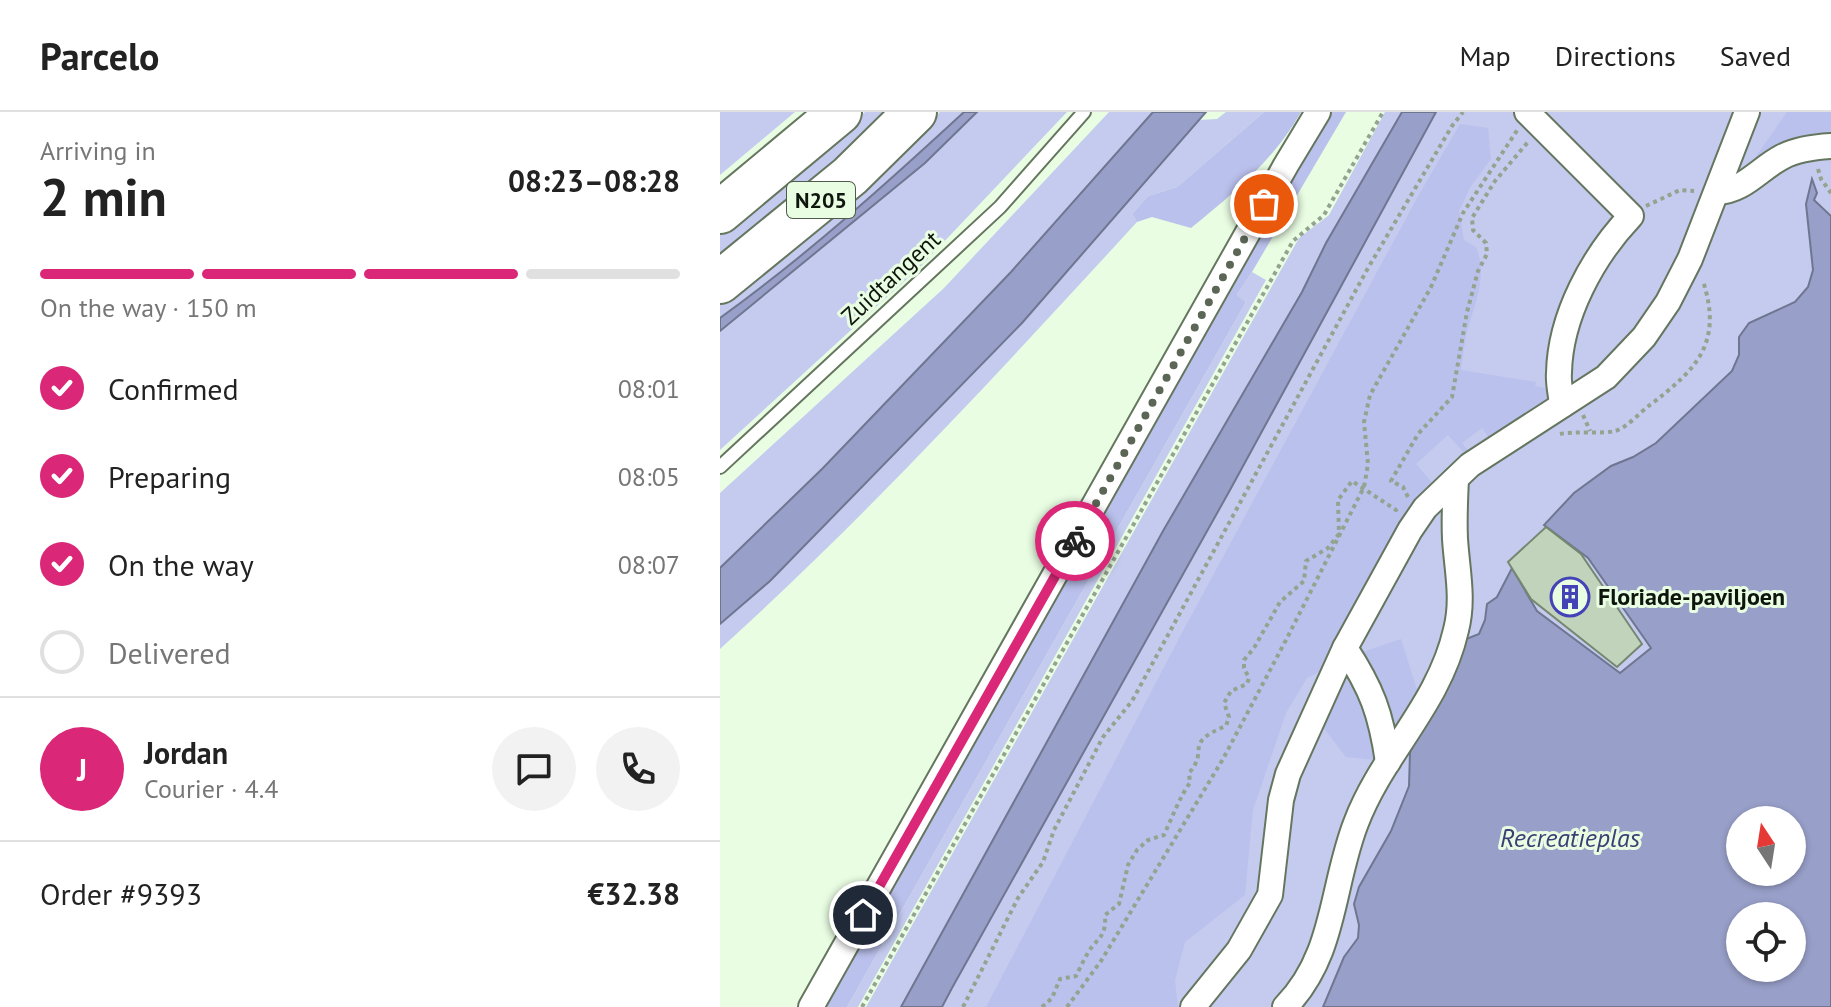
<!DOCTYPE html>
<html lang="en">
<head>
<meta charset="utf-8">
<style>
  :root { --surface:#fff; --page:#f2f2f2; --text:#222; --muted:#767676; --line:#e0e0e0; --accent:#db2777 }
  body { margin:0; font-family:"PT Sans",sans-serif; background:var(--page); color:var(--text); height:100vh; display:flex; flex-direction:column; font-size:30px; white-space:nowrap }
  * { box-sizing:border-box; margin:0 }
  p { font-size:26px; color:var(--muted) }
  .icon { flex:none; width:44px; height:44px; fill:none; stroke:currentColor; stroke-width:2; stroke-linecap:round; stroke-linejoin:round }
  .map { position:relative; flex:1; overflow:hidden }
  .panel { display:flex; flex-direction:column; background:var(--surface); width:720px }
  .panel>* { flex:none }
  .needle { width:52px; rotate:348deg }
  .fabs { position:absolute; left:1006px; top:694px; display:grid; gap:16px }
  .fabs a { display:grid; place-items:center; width:80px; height:80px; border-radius:50%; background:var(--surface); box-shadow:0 2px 6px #0004; font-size:40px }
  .pin { position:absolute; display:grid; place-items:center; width:68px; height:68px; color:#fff; margin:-34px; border:4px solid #fff; border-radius:50%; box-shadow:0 2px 8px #0007 }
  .courier { position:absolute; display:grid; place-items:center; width:80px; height:80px; margin:-40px; border:6px solid #db2777; border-radius:50%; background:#fff; color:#222; box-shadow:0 2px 10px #0007 }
  .headline em { font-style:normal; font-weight:800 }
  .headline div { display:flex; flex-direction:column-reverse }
  .headline { display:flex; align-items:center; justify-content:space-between; height:136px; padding:0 40px }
  h1 { font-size:52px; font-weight:800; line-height:60px }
  .bar { display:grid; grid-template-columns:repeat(4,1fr); gap:12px 8px; align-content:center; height:96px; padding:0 40px }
  .bar i { height:10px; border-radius:6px; background:var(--line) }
  .bar .active { background:var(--accent) }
  .bar p { grid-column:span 4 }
  .line { display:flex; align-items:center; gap:20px; padding:0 40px; border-top:2px solid var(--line) }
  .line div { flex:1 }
  .round { display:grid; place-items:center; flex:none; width:84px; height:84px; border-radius:42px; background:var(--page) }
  ol { padding:0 40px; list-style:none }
  li { display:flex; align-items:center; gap:24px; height:88px }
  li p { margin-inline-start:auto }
  li .icon { padding:8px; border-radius:50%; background:var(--accent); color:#fff; stroke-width:4 }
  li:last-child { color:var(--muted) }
  li i { width:44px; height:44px; border:4px solid var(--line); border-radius:50% }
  header { display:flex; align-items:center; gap:48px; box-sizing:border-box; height:112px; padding:0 40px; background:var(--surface); border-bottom:2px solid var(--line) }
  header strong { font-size:38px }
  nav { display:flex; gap:44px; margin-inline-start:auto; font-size:28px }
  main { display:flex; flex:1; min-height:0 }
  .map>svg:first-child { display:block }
  .green { fill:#c4cbef; fill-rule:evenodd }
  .forest { fill:#bac1ec }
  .water { fill:#989fc8; stroke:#6f7690; stroke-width:2; fill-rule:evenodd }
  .building { fill:#c1d4bb; stroke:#768770; stroke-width:2 }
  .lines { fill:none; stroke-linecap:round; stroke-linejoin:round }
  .lane-casing { stroke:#65765f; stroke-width:16 }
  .street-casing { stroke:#65765f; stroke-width:28 }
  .highway-casing { stroke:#65765f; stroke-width:46 }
  .path { stroke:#94a38f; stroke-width:4; stroke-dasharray:4 4; stroke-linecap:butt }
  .lane { stroke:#fff; stroke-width:12 }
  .street { stroke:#fff; stroke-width:24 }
  .highway { stroke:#fff; stroke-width:42 }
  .done { stroke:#5b6657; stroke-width:8; stroke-dasharray:0 14.4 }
  .route { stroke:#db2777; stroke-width:10 }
  .labels { text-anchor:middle; stroke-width:6; stroke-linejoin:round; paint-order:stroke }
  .shield { fill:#e9fde3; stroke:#505b4c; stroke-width:2 }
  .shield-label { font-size:22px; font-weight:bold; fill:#0e150c }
  .street-label { font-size:24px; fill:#0e150c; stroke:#e9fde3 }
  .poi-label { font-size:24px; font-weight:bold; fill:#0e150c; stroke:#e9fde3; text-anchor:start }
  .water-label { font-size:26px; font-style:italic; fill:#3a3f74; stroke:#e9fde3 }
</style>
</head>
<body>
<header>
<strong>Parcelo</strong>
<nav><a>Map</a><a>Directions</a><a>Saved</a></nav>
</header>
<main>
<section class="panel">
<div class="headline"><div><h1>2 min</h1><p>Arriving in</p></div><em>08:23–08:28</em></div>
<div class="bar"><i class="active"></i><i class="active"></i><i class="active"></i><i></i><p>On the way · 150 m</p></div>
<ol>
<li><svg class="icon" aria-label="check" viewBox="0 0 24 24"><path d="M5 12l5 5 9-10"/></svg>Confirmed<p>08:01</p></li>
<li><svg class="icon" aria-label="check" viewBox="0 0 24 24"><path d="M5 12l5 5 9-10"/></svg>Preparing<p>08:05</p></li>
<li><svg class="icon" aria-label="check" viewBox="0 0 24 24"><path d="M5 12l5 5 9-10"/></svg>On the way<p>08:07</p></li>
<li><i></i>Delivered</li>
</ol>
<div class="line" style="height:144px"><b class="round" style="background:var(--accent);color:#fff">J</b><div><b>Jordan</b><p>Courier · 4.4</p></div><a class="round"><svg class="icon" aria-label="chat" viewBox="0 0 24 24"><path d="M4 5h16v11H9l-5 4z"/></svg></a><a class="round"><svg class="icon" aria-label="phone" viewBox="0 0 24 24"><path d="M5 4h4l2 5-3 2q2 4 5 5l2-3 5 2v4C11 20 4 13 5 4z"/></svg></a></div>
<div class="line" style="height:104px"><div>Order #9393</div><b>€32.38</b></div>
</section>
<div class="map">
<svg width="1111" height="895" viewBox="0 0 1111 895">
  <rect width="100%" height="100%" fill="#e9fde3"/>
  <!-- green -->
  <g class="green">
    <path d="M0,0H75L0,63Z"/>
    <path d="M145,0H184L0,156V123Z"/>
    <path d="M220,0H347L201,154L0,338V186Z"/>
    <path d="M389,0H433L291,160L103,356L0,456V381L224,176Z"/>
    <path d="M506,0H544L457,75L428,84L412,102L417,110C283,256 148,403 0,537V512L50,469L302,211L478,8L497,7Z"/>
    <path d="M665,0H682L606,131L582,180L443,419L181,895H146L579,126L609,103Z"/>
    <path d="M714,0H1111V895H212ZM1020,708H1072V760H1020ZM1020,804H1072V856H1020Z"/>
    <path d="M532,160L546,168L138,895H127L526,190L515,183Z"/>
  </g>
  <!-- forest -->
  <g class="forest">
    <path d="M544,0H581C554,48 513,82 471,116L432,105L417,110L412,102L428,84L457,75Z"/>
    <path d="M612,0H626L532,160L516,183L526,190L127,895H103L505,177Z"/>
    <path d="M1067,0H1111V29L1031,61L1032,50Z"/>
    <path d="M740,12L768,16L771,47L751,74L739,99L744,128L756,135C768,165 755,190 747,220C744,232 743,245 741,258L816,270L815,274L831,277L830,291L771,328L762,316L742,331L751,342L748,345L728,323L696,352L716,375L607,556L587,566L566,601L533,698L525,783L465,830L455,868L458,895H266L464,517L697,86Z"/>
    <path d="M681,527L701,591L676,630L637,542Z"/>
    <path d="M626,554H633L659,637L655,648L626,645L599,610Z"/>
  </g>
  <!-- water -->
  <g class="water">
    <path d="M244,0H257L205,51L0,219V206C86,144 166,72 244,0Z"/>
    <path d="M433,0H486L302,211L50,469L0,512V456L103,356L291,160Z"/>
    <path d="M682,0H716L510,378L232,876L222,895H181L443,419L582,180L606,131Z"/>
    <path d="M1092,67L1097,81L1094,88L1111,104V895H603L624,845L638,826L639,813L634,792L639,775L671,719L689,674L690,640L737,539L746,527L759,522L765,508L767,492L777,485L792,456L817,499L900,561L931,536L868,446L824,413L854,381L891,354L913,345L936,331L1012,259L1019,243V225L1029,211L1075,190L1088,175L1093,158L1086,92ZM1020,708H1072V760H1020ZM1020,804H1072V856H1020Z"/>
  </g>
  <!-- building -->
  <path class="building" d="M826,415L861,442L922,532L897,555L811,487L788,450Z"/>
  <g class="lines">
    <defs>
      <path id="lane" d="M0,355L280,95L364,0"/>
      <g id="street">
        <path d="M807,0L911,104C873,144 840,204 839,261C838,271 841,282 842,293"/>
        <path d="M997,80C1024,79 1039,57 1062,45C1077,37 1094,35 1111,34"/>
        <path d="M625,536C652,577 661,602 668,650"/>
        <path d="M91,895L566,53L598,0"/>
        <path d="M473,895L519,838L550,783L561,688L568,662L625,536L690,418L705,396L750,353L886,265L924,225L948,190L970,147L1027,0"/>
        <path d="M565,895C616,843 611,775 636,711C662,642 719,593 736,518C744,487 737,458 735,427C734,407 735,387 736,367"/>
      </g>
      <g id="highway">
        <path d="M0,100L120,0"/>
        <path d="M0,170L130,64L195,0"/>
      </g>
    </defs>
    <!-- lane casing -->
    <use href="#lane" class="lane-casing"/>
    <!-- street casing -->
    <use href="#street" class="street-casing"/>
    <!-- highway casing -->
    <use href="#highway" class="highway-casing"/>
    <!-- path -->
    <g class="path">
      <path d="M1098,57L1101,67L1111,81"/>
      <path d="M926,94L960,78L974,79"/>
      <path d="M863,303L870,319"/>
      <path d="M840,322C854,319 885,322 895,319C907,316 920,300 930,293C977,257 1003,231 983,169"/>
      <path d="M688,385L683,375L671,369L698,322L732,285L747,200L758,159L767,142L766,131L753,118L752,106L775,69L808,30"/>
      <path d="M142,895L573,129L604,103L663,0"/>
      <path d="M243,895L298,786L323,750L334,718L383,625L412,589L648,156L732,14L743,0"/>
      <path d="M322,895L332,886L340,867L356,864C360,856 364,847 369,839C380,823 386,825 385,803L399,792L408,753L417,738L428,728L444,723C451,708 461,682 470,671L469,661C490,637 462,632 506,614L509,605L504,591L511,579L527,572L529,566L524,556V548L534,536L560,490L584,469L586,449L608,436L619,422L618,388L632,369L676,398L679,395"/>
      <path d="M347,895L381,849L503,647L566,528L644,375L648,352L644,310L650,283L711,175L743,101L798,17"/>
    </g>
    <!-- lane -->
    <use href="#lane" class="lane"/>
    <!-- street -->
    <use href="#street" class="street"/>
    <!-- highway -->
    <use href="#highway" class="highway"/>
  </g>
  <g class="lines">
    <!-- done -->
    <path class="done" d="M355,429L544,92"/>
    <!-- route -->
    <path class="route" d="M143,803L355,429"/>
  </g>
  <!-- icons -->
  <defs>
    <symbol id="building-ring" viewBox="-11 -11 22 22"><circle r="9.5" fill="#e9fde3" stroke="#4442b7" stroke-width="1.5"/><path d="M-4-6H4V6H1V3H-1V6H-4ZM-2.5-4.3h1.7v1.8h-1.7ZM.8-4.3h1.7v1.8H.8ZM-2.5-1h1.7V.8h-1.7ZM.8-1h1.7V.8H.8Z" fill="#4442b7"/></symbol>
  </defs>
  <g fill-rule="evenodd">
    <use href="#building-ring" x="828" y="463" width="44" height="44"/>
  </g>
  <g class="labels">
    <!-- shield labels -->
    <rect class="shield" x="67" y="70" width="68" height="36" rx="6"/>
    <g class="shield-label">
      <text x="101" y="96">N205</text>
    </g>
    <!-- street labels -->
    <g class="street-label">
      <text transform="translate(171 166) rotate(-43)" y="8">Zuidtangent</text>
    </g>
    <!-- poi labels -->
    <g class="poi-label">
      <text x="878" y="493">Floriade-paviljoen</text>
    </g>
    <!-- water labels -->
    <g class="water-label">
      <text x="850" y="735">Recreatieplas</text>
    </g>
  </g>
</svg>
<div class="fabs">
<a><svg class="needle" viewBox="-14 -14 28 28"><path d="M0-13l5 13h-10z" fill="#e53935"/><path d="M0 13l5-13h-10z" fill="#767676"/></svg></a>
<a><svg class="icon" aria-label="locate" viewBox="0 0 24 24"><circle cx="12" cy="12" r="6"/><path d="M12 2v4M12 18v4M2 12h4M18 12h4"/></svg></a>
</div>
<div class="pin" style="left:544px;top:92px;background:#ea580c"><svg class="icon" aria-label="bag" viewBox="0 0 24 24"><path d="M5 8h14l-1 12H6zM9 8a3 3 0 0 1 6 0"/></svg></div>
<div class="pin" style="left:143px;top:803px;background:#1f2937"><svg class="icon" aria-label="home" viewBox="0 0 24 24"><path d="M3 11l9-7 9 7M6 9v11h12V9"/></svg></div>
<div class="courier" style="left:355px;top:429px"><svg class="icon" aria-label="bike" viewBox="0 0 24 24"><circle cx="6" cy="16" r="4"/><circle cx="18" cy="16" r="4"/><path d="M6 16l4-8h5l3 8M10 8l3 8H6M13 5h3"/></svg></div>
</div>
</main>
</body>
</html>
